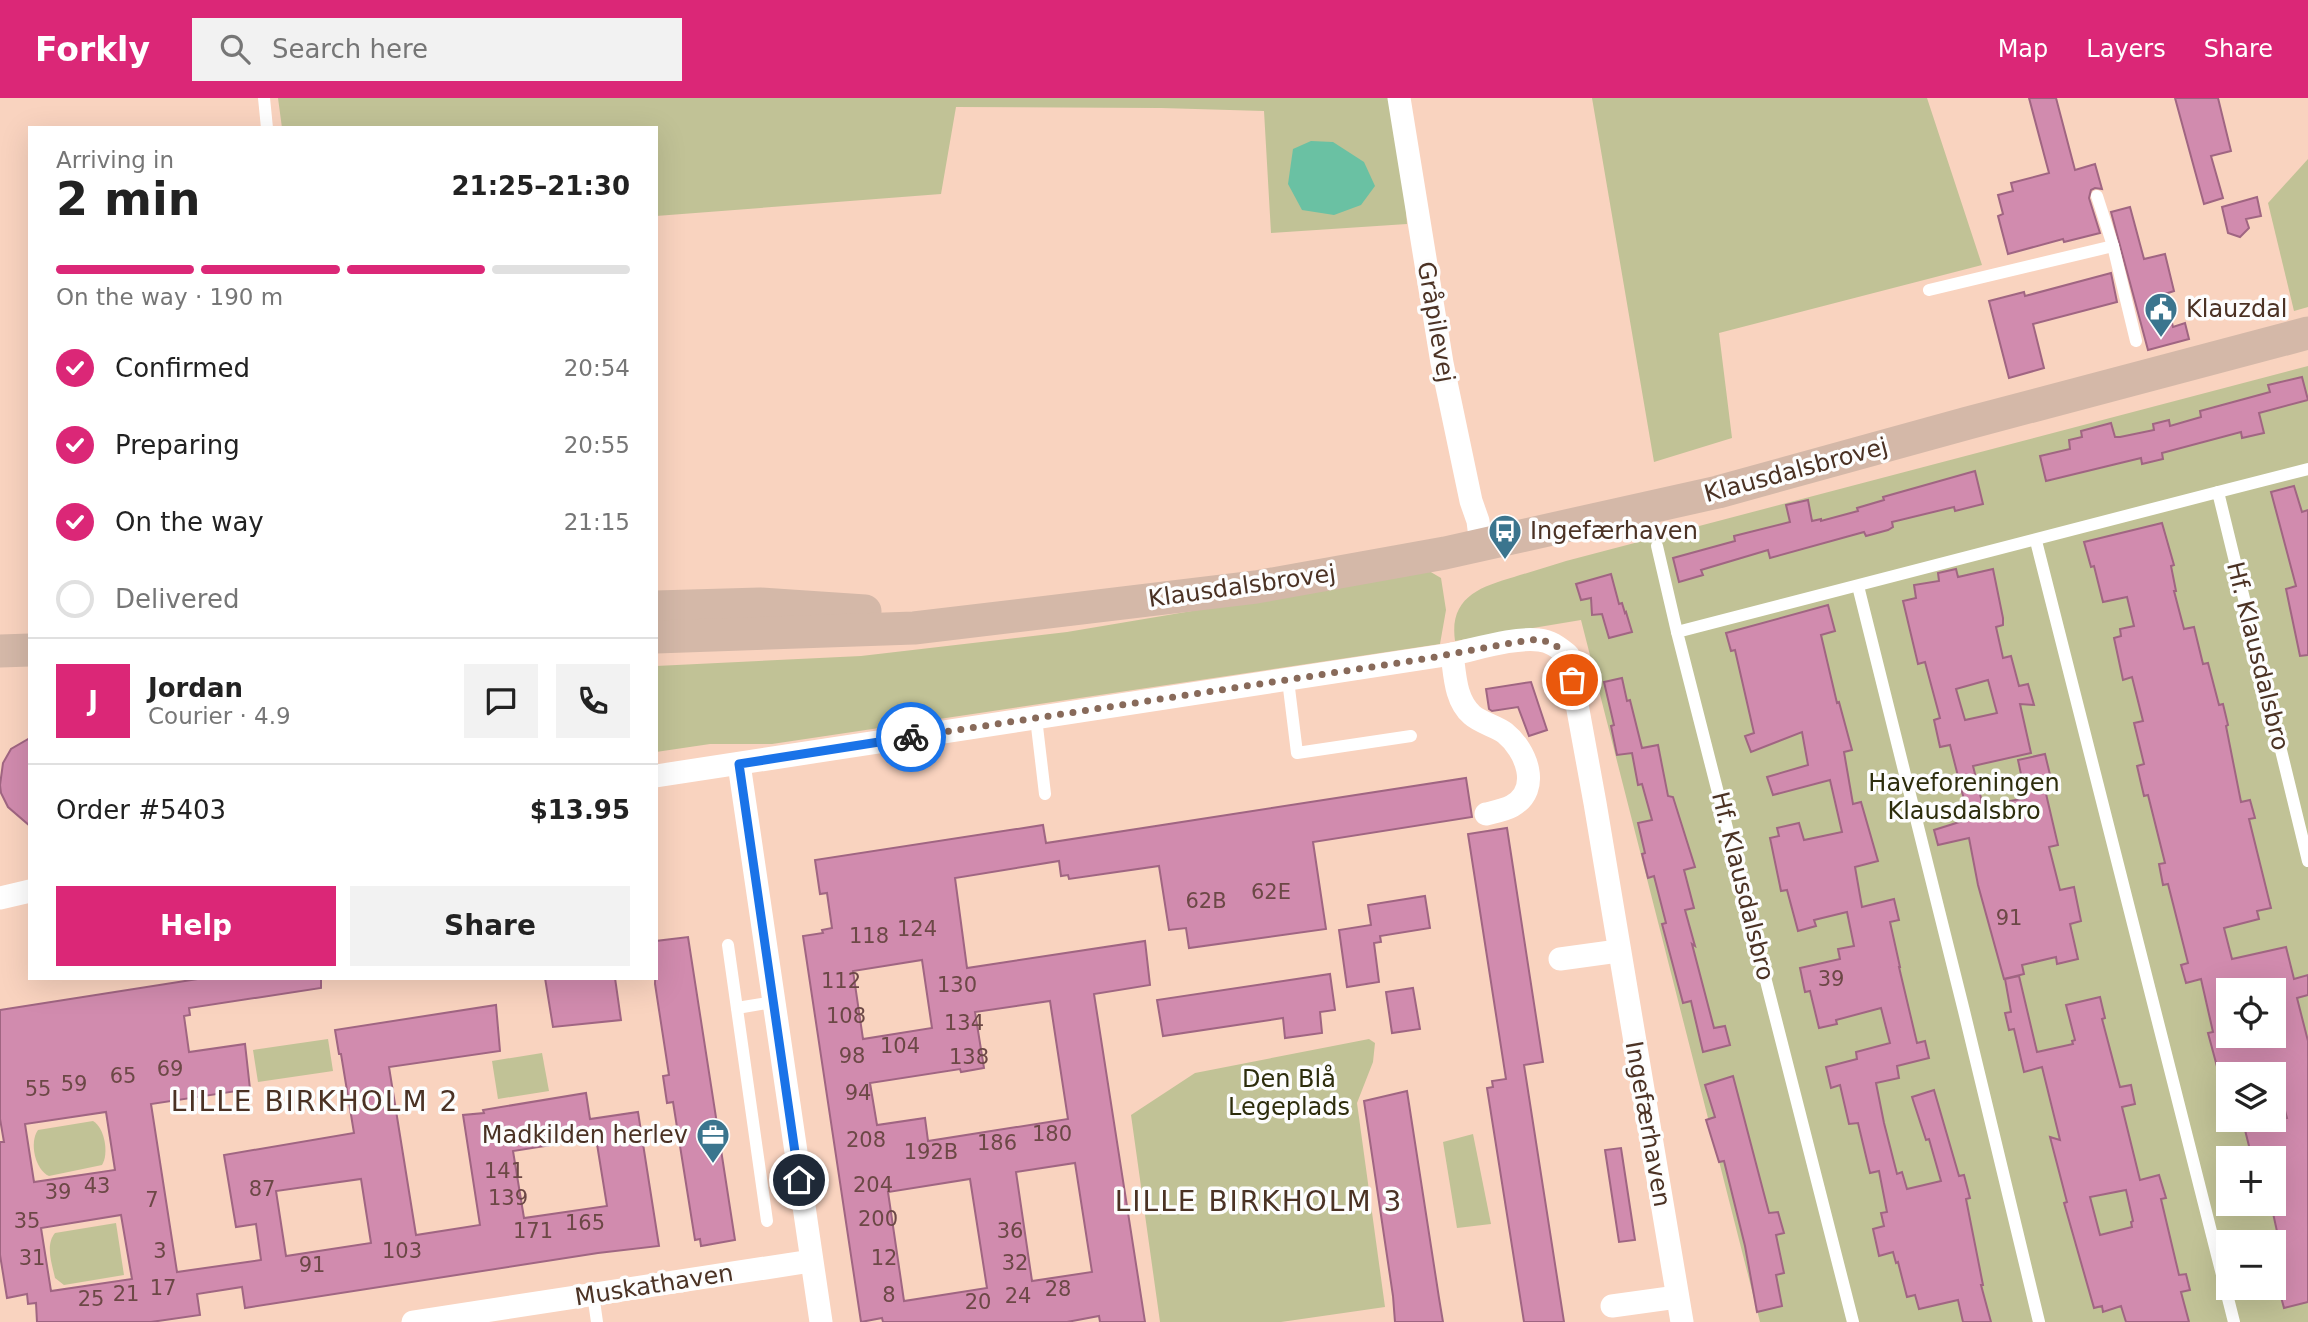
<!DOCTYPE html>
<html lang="en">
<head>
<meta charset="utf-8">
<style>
  :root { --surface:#fff; --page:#f2f2f2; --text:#222; --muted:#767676; --line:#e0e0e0; --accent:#db2777 }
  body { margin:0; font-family:"DejaVu Sans",sans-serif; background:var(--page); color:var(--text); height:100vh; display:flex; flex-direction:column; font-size:26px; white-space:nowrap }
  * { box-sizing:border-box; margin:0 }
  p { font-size:23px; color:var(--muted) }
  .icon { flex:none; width:38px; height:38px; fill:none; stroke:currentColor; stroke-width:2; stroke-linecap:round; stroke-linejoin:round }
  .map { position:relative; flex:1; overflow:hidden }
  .panel { position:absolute; left:28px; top:28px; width:630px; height:854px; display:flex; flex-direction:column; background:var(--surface); border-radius:0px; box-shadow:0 7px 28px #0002 }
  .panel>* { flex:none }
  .tools { position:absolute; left:2216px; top:880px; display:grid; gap:14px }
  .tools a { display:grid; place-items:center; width:70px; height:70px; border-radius:0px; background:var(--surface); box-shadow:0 7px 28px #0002; font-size:35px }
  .pin { position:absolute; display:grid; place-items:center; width:60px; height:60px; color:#fff; margin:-30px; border:4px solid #fff; border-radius:50%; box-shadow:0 2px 7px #0007 }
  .courier { position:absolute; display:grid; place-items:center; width:70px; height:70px; margin:-35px; border:5px solid #1a73e8; border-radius:50%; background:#fff; color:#222; box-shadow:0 2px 9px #0007 }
  .overview em { font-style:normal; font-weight:700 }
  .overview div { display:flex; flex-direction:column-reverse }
  .overview { display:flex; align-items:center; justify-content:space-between; height:119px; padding:0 28px }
  h1 { font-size:46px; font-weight:700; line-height:52px }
  .bar { display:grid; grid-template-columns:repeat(4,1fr); gap:10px 7px; align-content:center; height:84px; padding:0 28px }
  .bar i { height:9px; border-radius:5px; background:var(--line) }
  .bar .on { background:var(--accent) }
  .bar p { grid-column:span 4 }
  .line { display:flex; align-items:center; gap:18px; padding:0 28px; border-top:2px solid var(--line) }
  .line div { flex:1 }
  .round { display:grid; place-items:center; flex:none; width:74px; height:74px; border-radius:0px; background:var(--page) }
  ol { padding:0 28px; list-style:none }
  li { display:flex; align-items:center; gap:21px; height:77px }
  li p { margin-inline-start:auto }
  li .icon { padding:7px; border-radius:50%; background:var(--accent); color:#fff; stroke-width:4 }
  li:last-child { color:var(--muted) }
  li i { width:38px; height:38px; border:4px solid var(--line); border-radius:50% }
  .action { display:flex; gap:14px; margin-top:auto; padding:14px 28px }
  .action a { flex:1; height:80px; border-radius:0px; background:var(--accent); color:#fff; font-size:28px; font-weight:700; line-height:80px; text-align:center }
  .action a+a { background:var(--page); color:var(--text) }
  header { display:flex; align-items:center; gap:42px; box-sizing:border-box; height:98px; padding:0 35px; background:var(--accent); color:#fff }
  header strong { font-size:33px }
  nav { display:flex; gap:38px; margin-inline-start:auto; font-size:24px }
  .search { width:490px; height:63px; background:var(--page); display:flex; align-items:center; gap:18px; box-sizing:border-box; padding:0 24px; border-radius:0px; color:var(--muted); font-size:26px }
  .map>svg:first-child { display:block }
  .green { fill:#c1c296; fill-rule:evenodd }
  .water { fill:#6ac1a3 }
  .building { fill:#d18bae; stroke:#a06582; stroke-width:2; fill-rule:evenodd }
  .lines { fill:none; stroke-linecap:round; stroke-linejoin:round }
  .lane { stroke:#fff; stroke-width:12 }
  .street { stroke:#fff; stroke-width:23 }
  .secondary { stroke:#d4b8a8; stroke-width:33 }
  .done { stroke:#886a5a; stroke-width:7; stroke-dasharray:0 12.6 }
  .route { stroke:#1a73e8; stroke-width:9 }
  .labels { text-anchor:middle; stroke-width:7; stroke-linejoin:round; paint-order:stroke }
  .number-label { font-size:21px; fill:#6c4846 }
  .poi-label { font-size:24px; fill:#4b3224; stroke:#fdfdfd; text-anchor:start }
  .street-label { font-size:24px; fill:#4b3224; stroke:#fdfdfd }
  .park-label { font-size:24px; fill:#2d2d0c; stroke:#fdfdfd }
  .quarter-label { font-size:28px; letter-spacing:2px; fill:#4b3224; stroke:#fdfdfd }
</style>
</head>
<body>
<header>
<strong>Forkly</strong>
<div class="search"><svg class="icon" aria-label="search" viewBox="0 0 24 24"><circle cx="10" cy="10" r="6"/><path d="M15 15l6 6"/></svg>Search here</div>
<nav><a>Map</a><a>Layers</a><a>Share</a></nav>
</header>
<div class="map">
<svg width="2308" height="1224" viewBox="0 0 2308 1224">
  <rect width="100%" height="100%" fill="#f9d3bf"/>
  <!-- green -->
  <g class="green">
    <path d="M278,0H1392L1399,19L1407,126L1271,135L1264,13L1161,10L956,9L941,96L656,118V30H282Z"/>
    <path d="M1592,0H1927L1982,167L1719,235L1732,340L1654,364Z"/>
    <path d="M2308,61V209L2294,213L2268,105Z"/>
    <path d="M2308,268V1224H1760L1581,522L1455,543C1449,500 1479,489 1514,479C1531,474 1549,468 1566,463ZM2228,892H2273V938H2228ZM2228,976H2273V1022H2228ZM2228,1060H2273V1106H2228ZM2228,1144H2273V1190H2228Z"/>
    <path d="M1429,473L1441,480L1446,512L1440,546L772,646H710L656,654V568L861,558L1067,534Z"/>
    <path d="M328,941L333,973L258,984L253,952Z"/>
    <path d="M1369,941L1375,945L1373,964L1357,1005L1385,1209L1281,1224H1160L1131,1017L1195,975Z"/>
    <path d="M542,955L549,993L498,1001L492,963Z"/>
    <path d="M93,1023C105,1030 109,1056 102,1067L49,1078C35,1072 29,1044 38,1032Z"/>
    <path d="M1473,1036L1491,1126L1457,1130L1443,1044Z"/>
    <path d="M116,1125L124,1177L64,1187L55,1180C52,1166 45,1147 55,1135Z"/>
  </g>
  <!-- water -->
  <path class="water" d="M1311,43L1333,44L1364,64L1375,88L1361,107L1334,117L1302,112L1288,86L1293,51Z"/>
  <!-- building -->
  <g class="building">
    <path d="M2029,0H2056L2075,72L2095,66L2102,91L2095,90L2091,92L2089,100L2100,135L2064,144L2063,141L2008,156L1998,118L2003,116L1998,97L2013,93L2011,85L2049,75Z"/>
    <path d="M2175,0H2218L2231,53L2211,58L2223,100L2204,106Z"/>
    <path d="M2257,99L2261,118L2246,121L2249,130L2240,139L2228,135L2222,109Z"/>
    <path d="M2130,109L2144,161L2165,156L2174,193L2165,196L2173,229L2185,225L2189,241L2148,252L2111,114Z"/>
    <path d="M2111,175L2117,204L2033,226L2044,270L2009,280L1989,203L2024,194L2025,198Z"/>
    <path d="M2302,279L2308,302L2259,315L2264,335L2242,340L2241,334L2162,355L2163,361L2142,366L2141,360L2046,383L2040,358L2070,351L2069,342L2082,339L2081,333L2111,325L2115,339H2120L2154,332L2153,326L2169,322L2170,328L2201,319L2200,313L2270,294L2268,287Z"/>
    <path d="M1975,373L1983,406L1955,413L1954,409L1892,424L1893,429L1888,432L1866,438L1864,434L1770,460L1768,452L1701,472L1703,477L1679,484L1673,460L1735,443L1734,438L1790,424L1786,407L1808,402L1812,423L1821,421V423L1858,413L1857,410L1884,402L1883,399Z"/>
    <path d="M2294,388L2302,414L2308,412V557L2300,558L2286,491L2296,488L2271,394Z"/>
    <path d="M2162,425L2174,467L2171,468L2176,493H2174L2184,531L2194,529L2203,566L2208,565L2219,607L2223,606L2228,627L2226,628L2241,704L2250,702L2255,720L2249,721L2271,810L2257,813L2259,821L2224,830L2232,861L2286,849L2294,881L2308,877V897L2297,900L2308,943V1204L2284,1210L2273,1169V1149L2280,1147L2271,1106H2273V1060H2252L2244,1028L2287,1020L2273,970L2250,976H2219L2208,935L2213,934L2201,881L2186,885L2181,867L2188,865L2168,786L2163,787L2159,766L2165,765L2148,697L2144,698L2137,668L2144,666L2134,625L2143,623L2132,579L2123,582L2114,540L2121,538L2120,531L2134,528L2127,499L2103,504L2094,468L2091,469L2084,444ZM2273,882V905L2281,938H2228V892H2246Z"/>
    <path d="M1956,471L1958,479L1993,471L2003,520V527L1996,529L2003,560L2011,558L2019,588L2028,586L2034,607L2020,606L2031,655L1973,668L1983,708L2026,700L2018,662L2045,656L2051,681L2043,683L2058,747L2049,749L2060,792L2074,789L2081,823L2070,826L2078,861L2057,866L2056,859L2022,867L2024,876L2004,881L1978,787L1969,740L1938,747L1934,732L1969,721L1950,647L1940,649L1934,622L1940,620L1925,564L1918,566L1903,503L1916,500L1914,487L1939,483L1938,475ZM1988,582L1997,615L1965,622L1956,591Z"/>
    <path d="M1611,476L1619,506L1622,505L1625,515L1626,514L1632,534L1609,540L1602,516L1592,517L1591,500L1581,502L1576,486Z"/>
    <path d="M1828,507L1835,533L1821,537L1837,605L1839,604L1852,652L1844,654L1853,706L1861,704L1878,763L1855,769L1862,809L1894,801L1899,822L1890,824L1900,869H1899L1917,945L1925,943L1929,960L1897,968L1899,980L1876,985L1884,1025L1897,1076L1902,1074L1907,1091L1941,1083L1929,1041L1926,1042L1912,999L1934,992L1959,1078L1964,1077L1970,1100L1966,1101L1983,1187H1981L1991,1224H1963L1958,1202L1919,1211L1915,1197L1907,1199L1898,1164L1896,1165L1893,1154L1879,1158L1873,1131L1884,1128L1881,1115L1887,1114L1879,1073L1870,1075L1858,1025L1849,1026L1840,987L1831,990L1826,969L1857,961L1856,954L1890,945L1881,910L1836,922L1837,926L1819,930L1810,893L1805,894L1800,870L1840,861L1838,851L1854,848L1847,814L1814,822L1816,828L1798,833L1787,792L1781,793L1770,740L1779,738L1777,730L1799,725L1804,742L1842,734L1830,682L1773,697L1767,679L1808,667L1802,634L1751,654L1745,638L1754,635L1735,552L1731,553L1726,535Z"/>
    <path d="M1622,580L1627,603L1630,602L1642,650L1658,647L1668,698L1673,699L1695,769L1684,772L1694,810L1685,812L1695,848L1692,846L1714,930L1725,928L1730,947L1703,954L1691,903L1683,905L1662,826L1666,825L1654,778L1648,780L1642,756L1645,755L1638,725L1652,722L1642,686L1638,687L1632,655L1617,657L1611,628L1614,627L1604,584Z"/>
    <path d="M1531,584L1547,632L1529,638L1518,609L1492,613L1489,611L1486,591Z"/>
    <path d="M30,640V728L8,709L1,695L0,687L3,665L11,651Z"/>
    <path d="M1466,680L1472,719L1313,744L1326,831L1189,850L1186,830L1169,832L1159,768L1069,781L1068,777L1061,778L1059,763L955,780L967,870L1145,843L1150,887L1094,896L1145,1224H1100L1099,1218L1067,1224H883L882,1220L861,1224L803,838L823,835L822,832L832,830L827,795L820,796L815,762L1043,727L1046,745ZM922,862L932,930L863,941L853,873ZM1050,903L1068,1021L928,1043L925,1020L877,1027L870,985L960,971L961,974L984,970L975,914ZM1075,1065L1092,1174L1032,1183L1016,1074ZM970,1081L987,1190L904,1203L888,1094Z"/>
    <path d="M1507,730L1543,964L1524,967L1564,1224H1524L1487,990L1493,989L1492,983L1506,981L1468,736Z"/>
    <path d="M1425,798L1430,830L1380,838L1381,844L1374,845L1379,884L1347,889L1339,832L1371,827L1368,807Z"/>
    <path d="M688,839L735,1142L701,1148L700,1141L695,1142L673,1004L667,1005L663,978L669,977L655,886L656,843Z"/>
    <path d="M1330,876L1335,912L1320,914L1322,935L1285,940L1283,920L1163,938L1157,902Z"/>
    <path d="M2019,878L2037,954L2073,946L2072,943L2075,942L2066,907L2100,899L2105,920L2102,921L2120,989L2131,987L2135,1006L2122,1009L2140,1082L2159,1077L2166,1100L2161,1101L2179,1177L2186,1176L2190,1192L2181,1194L2189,1224H2126L2121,1208L2103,1214L2102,1208L2094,1210L2064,1105L2067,1104L2050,1039L2060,1042L2042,969L2024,974L2014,931L2009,932L2005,915L2011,914L2005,881ZM2126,1092L2133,1123L2131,1124L2132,1129L2100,1137L2090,1099Z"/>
    <path d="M204,880H321V890L189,910L190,917L184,918L189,954L245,946L250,991L151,1006L177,1174L261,1162L256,1126L236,1129L224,1057L354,1035L341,956H339L335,932L496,907L500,953L389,969L416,1137L480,1127L463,1017L484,1015L483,1012L586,995L590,1021L638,1014L659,1148L598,1155L245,1210L242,1189L197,1196L200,1217L151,1224H37L36,1205L28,1206L27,1196L7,1200L0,1157V1044H4L0,1021V912ZM106,1014L115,1072L34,1084L25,1026ZM596,1040L607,1108L524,1120L513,1053ZM361,1081L371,1145L286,1158L276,1093ZM121,1117L132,1181L51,1193L41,1130Z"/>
    <path d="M545,880H615L621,922L553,929Z"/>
    <path d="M1413,890L1420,931L1392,935L1386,894Z"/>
    <path d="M1733,978L1769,1115L1778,1114L1784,1135L1776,1137L1784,1175L1776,1177L1782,1208L1757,1214L1745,1148L1724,1063L1719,1064L1706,1022L1715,1019L1705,987Z"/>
    <path d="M1407,993L1439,1200L1443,1224H1395L1393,1198L1364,1003Z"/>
    <path d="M1621,1050L1635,1142L1619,1144L1605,1052Z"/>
  </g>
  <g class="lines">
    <!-- lane -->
    <g class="lane">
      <path d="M264,0L267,30"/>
      <path d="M2097,98L2113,148L2136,243"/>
      <path d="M1929,192L2113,148"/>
      <path d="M2218,394L2308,371"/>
      <path d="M2036,443L2234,1224"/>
      <path d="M1657,448L1677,534"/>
      <path d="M1858,488L1964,913L2039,1224"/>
      <path d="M1288,582L1297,655L1411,638"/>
      <path d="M1036,620L1045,696"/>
      <path d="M728,847L767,1123"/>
      <path d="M737,910L773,904"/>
      <path d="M593,1196L597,1224"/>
      <path d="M1853,1224L1677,534L2218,394L2308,763"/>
    </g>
    <!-- street -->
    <g class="street">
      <path d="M1399,0L1442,265L1471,403L1478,423L1481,447"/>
      <path d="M1452,556C1455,577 1455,602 1472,617C1481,625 1496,628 1505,635C1526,652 1542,691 1512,708C1505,712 1494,714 1486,716"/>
      <path d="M739,666L821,1224"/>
      <path d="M656,678L1452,556C1477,551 1514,539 1539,542C1551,543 1559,550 1568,557L1595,705L1682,1224"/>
      <path d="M0,800L30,793"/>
      <path d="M1560,861L1618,853"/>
      <path d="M1612,1208L1677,1199"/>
      <path d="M413,1224L811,1163"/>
    </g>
    <!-- secondary -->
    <g class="secondary">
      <path d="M656,509L760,506L865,513"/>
      <path d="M656,539L914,530L1256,489L1445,455L1718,394L1968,325L2308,235"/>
      <path d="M0,553L30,552"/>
    </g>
  </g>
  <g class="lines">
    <!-- done -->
    <path class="done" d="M911,639L1424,561L1516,544L1540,541L1555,547L1568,557L1572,582"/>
    <!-- route -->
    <path class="route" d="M799,1082L739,666L911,639"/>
  </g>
  <!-- icons -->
  <defs>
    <symbol id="civic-pin" viewBox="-11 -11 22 30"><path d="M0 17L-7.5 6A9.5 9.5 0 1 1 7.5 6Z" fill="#3b758e" stroke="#fdfdfd"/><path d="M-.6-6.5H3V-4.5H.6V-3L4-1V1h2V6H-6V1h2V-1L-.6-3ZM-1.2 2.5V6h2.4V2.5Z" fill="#fff"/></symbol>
    <symbol id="bus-pin" viewBox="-11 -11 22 30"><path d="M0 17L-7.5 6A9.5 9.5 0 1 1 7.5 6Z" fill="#3b758e" stroke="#fdfdfd"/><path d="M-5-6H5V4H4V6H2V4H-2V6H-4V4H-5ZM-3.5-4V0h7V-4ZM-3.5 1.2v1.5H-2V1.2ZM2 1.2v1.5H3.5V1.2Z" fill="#fff"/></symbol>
    <symbol id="office-pin" viewBox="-11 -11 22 30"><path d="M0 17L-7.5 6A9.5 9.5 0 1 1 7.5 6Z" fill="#3b758e" stroke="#fdfdfd"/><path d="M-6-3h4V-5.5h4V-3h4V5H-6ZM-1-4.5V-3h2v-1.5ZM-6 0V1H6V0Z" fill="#fff"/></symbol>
  </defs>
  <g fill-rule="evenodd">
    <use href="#civic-pin" x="2142" y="192" width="38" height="52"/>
    <use href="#bus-pin" x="1486" y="414" width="38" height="52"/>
    <use href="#office-pin" x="694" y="1018" width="38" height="52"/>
  </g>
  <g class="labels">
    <!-- number labels -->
    <g class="number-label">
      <text x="1271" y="801">62E</text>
      <text x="1206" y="810">62B</text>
      <text x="2009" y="827">91</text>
      <text x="917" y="838">124</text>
      <text x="869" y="845">118</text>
      <text x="1831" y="888">39</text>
      <text x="841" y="890">112</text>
      <text x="957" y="894">130</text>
      <text x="846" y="925">108</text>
      <text x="964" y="932">134</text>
      <text x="900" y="955">104</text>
      <text x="852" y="965">98</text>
      <text x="969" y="966">138</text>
      <text x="170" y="978">69</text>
      <text x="123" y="985">65</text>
      <text x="74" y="993">59</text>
      <text x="38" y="998">55</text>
      <text x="858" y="1002">94</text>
      <text x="1052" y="1043">180</text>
      <text x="866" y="1049">208</text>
      <text x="997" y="1052">186</text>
      <text x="931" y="1061">192B</text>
      <text x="504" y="1080">141</text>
      <text x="873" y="1094">204</text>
      <text x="97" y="1095">43</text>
      <text x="262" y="1098">87</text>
      <text x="58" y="1101">39</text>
      <text x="508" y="1107">139</text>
      <text x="152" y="1109">7</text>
      <text x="878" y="1128">200</text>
      <text x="27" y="1130">35</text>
      <text x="585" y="1132">165</text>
      <text x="533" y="1140">171</text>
      <text x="1010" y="1140">36</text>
      <text x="160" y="1160">3</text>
      <text x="402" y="1160">103</text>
      <text x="32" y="1167">31</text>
      <text x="884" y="1167">12</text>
      <text x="1015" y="1172">32</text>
      <text x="312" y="1174">91</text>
      <text x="163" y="1197">17</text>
      <text x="1058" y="1198">28</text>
      <text x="126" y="1203">21</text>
      <text x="889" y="1204">8</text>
      <text x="1018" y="1205">24</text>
      <text x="91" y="1208">25</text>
      <text x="978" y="1211">20</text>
    </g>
    <!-- poi labels -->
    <g class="poi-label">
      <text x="2186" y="219">Klauzdal</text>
      <text x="1530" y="441">Ingefærhaven</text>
      <text x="688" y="1045" text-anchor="end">Madkilden herlev</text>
    </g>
    <!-- street labels -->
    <g class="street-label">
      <text transform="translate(1436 224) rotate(80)" y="8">Gråpilevej</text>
      <text transform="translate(1796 372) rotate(-15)" y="8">Klausdalsbrovej</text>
      <text transform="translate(1242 488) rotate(-8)" y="8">Klausdalsbrovej</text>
      <text transform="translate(2258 558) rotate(76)" y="8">Hf. Klausdalsbro</text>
      <text transform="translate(1743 788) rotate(76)" y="8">Hf. Klausdalsbro</text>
      <text transform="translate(1648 1026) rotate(80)" y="8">Ingefærhaven</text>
      <text transform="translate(654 1187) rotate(-9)" y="8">Muskathaven</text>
    </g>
    <!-- park labels -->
    <g class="park-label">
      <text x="1964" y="693">Haveforeningen<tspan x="1964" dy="28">Klausdalsbro</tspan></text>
      <text x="1289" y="989">Den Blå<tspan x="1289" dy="28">Legeplads</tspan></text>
    </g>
    <!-- quarter labels -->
    <g class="quarter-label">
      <text x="315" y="1013">LILLE BIRKHOLM 2</text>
      <text x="1259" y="1113">LILLE BIRKHOLM 3</text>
    </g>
  </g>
</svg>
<div class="tools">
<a><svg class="icon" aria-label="locate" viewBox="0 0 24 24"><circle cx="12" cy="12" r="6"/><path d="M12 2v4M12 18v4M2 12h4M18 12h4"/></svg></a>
<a><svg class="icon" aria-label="layers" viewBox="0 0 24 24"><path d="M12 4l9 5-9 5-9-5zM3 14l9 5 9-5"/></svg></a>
<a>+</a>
<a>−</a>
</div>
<div class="pin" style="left:1572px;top:582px;background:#ea580c"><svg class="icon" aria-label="bag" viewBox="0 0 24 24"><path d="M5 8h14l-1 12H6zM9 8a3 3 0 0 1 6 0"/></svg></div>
<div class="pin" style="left:799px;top:1082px;background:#1f2937"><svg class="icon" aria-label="home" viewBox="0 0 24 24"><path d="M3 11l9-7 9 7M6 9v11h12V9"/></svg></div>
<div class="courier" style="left:911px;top:639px"><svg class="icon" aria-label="bike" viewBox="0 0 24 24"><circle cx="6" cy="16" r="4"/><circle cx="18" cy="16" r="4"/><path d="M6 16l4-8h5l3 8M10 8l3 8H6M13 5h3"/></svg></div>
<section class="panel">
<div class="overview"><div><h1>2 min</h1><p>Arriving in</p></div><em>21:25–21:30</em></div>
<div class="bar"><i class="on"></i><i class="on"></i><i class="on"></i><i></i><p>On the way · 190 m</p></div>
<ol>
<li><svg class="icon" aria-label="check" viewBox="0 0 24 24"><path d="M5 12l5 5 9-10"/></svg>Confirmed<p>20:54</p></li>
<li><svg class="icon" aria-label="check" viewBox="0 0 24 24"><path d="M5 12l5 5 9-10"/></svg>Preparing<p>20:55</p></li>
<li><svg class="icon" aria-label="check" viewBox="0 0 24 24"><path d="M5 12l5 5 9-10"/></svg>On the way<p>21:15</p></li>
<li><i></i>Delivered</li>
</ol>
<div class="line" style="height:126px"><b class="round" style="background:var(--accent);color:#fff">J</b><div><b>Jordan</b><p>Courier · 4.9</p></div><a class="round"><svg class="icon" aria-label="chat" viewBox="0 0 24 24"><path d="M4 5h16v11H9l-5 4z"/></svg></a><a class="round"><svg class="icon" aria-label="phone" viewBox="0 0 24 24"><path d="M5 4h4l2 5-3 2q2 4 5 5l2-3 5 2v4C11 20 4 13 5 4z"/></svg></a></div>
<div class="line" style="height:91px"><div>Order #5403</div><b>$13.95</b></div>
<div class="action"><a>Help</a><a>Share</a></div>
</section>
</div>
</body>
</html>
